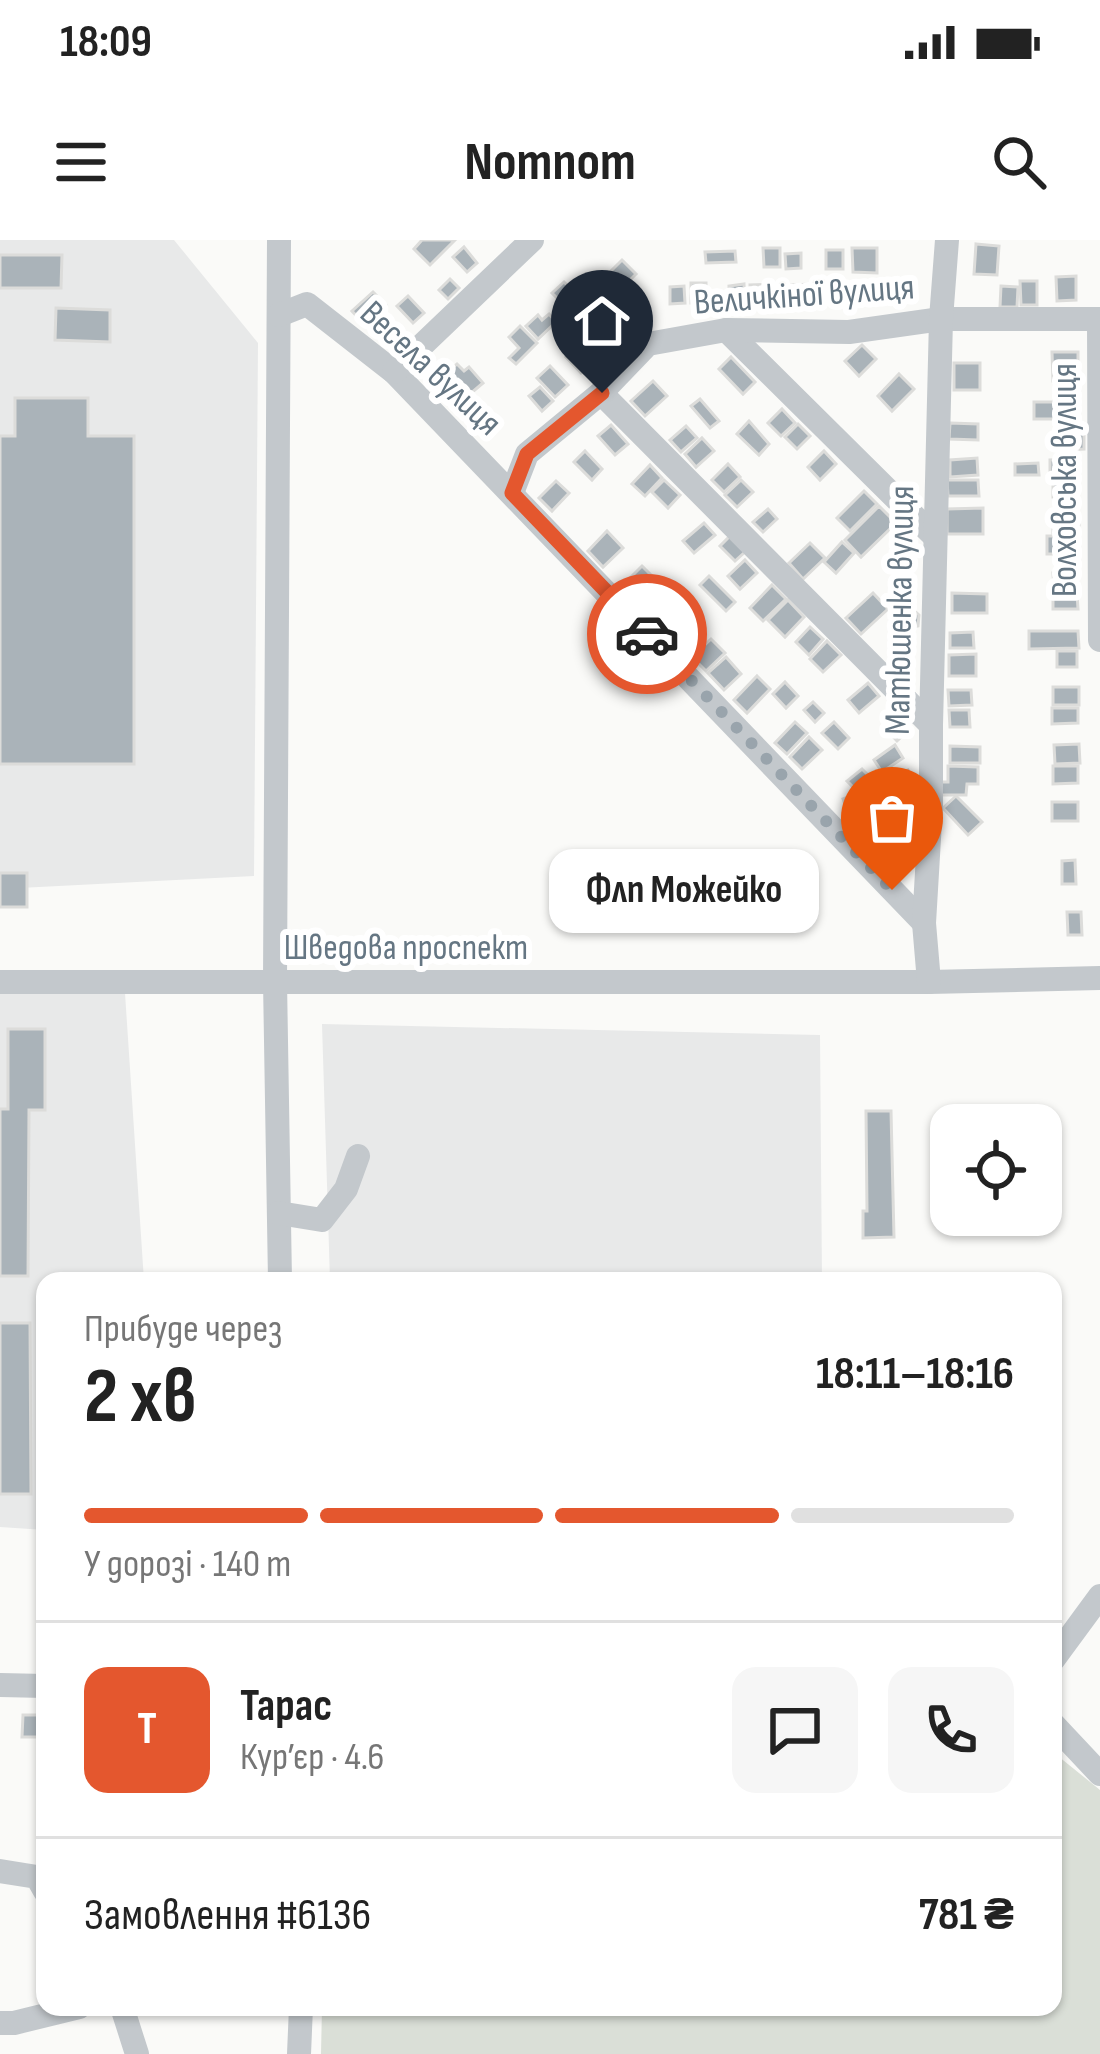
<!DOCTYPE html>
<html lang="uk">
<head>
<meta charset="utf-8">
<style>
  :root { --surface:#fff; --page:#f6f6f6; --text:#222; --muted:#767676; --line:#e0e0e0; --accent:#e4572e }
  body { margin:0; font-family:"Sofia Sans Condensed",sans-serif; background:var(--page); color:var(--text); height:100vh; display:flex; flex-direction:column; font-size:45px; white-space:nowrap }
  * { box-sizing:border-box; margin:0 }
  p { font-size:39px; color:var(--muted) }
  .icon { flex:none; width:66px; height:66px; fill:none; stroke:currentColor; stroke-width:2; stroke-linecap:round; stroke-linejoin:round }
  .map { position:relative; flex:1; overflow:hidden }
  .side { position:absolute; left:36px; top:1032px; width:1026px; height:744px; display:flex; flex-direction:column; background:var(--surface); border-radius:24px; box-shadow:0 3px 9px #0004 }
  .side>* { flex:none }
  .tools { position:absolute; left:930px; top:864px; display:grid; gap:24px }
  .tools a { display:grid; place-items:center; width:132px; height:132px; border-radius:24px; background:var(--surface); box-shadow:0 3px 9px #0004; font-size:60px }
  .pin { position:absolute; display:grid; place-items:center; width:102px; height:102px; color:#fff; margin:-123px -51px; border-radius:50% 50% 50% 0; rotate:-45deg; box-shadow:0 0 12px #0007 }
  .pin .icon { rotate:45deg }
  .courier { position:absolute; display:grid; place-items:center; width:120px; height:120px; margin:-60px; border:9px solid #e4572e; border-radius:50%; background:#fff; color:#222; box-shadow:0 3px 15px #0007 }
  .bubble { position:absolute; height:84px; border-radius:24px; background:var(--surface); box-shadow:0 3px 9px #0004; font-size:39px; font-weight:700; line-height:84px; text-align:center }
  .headline em { font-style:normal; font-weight:700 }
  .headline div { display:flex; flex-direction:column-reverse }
  .headline { display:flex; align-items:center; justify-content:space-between; height:204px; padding:0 48px }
  h1 { font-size:78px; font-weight:700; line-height:90px }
  .bar { display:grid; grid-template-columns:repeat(4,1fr); gap:18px 12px; align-content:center; height:144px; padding:0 48px }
  .bar i { height:15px; border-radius:9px; background:var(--line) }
  .bar .current { background:var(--accent) }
  .bar p { grid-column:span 4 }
  .line { display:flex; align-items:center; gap:30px; padding:0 48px; border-top:3px solid var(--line) }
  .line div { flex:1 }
  .round { display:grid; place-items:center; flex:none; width:126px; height:126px; border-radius:24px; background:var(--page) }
  .status { display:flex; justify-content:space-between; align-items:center; height:84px; padding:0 60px; background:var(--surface); direction:ltr }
  .status svg { height:33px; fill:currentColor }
  header { display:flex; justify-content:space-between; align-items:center; height:156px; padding:0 48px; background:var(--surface); font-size:54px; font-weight:700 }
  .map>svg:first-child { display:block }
  .built { fill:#e8e9e9 }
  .green { fill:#dadfd7 }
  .building { fill:#aab3b9; stroke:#dcdcda; stroke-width:3 }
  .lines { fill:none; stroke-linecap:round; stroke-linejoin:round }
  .minor { stroke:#c3c8cc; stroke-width:24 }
  .done { stroke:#99a4ac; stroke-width:12; stroke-dasharray:0 21.6 }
  .route { stroke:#e4572e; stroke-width:15 }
  .labels { text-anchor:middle; stroke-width:12; stroke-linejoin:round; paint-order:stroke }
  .street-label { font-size:36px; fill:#657683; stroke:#fff }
</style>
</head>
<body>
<div class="status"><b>18:09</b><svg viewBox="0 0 49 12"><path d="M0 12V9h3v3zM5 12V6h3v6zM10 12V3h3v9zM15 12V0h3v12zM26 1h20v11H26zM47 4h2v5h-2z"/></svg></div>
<header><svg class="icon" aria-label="menu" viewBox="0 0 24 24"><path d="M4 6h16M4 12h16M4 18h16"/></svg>Nomnom<svg class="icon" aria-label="search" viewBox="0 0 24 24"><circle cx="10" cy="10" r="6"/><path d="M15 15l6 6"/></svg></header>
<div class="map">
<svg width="1100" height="1814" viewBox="0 0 1100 1814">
  <rect width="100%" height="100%" fill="#fafaf8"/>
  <!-- built -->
  <g class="built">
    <path d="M0,0H174L258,103L254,636L0,649Z"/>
    <path d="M125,753L144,1041H45V1290L0,1287V754Z"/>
    <path d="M322,784L820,795L822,1041H330Z"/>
  </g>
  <!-- green -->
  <path class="green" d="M1053,1512L1100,1550V1814H321L322,1767H1053Z"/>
  <!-- building -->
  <g class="building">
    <path d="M422,0H455L430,25L414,9Z"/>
    <path d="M976,4L999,6L997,35L974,34Z"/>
    <path d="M464,7L477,23L467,32L453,17Z"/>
    <path d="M763,8H780V27H764Z"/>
    <path d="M852,8H877V33L853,32Z"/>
    <rect x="826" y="10" width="17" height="19"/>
    <path d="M735,11L736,22L706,23L705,12Z"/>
    <path d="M801,13V28L786,29L785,14Z"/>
    <path d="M0,15H62L61,48H0Z"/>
    <path d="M622,20L636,34L620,50L606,36Z"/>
    <path d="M1076,36V60L1057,61L1056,37Z"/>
    <path d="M450,39L459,48L448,59L439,50Z"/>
    <path d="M1020,41H1037V65H1021Z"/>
    <path d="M564,42L574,52L562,63L552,53Z"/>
    <rect x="691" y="43" width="15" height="20"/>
    <path d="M744,44L745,62L730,63L729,46Z"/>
    <path d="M776,44L777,63L751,64L750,45Z"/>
    <path d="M812,44L813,63L792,64L791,45Z"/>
    <path d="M684,46L685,63L670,64V47Z"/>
    <path d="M1001,46L1018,47L1017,67H1000Z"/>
    <path d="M634,51L650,68L638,79L622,63Z"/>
    <path d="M373,52L386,65L365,85L352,71Z"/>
    <path d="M408,56L424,73L413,83L397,66Z"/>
    <path d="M619,63L637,82L624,94L606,75Z"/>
    <path d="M56,68L110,70V102L55,100Z"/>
    <path d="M549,74L556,82L538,99L526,86L538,75L542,80Z"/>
    <path d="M581,77L608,104L596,116L569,89Z"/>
    <path d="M520,86L537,103L516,124L509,118L519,108L509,97Z"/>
    <path d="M862,105L876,119L859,136L845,121Z"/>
    <path d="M578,106L593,122L581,133L566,117Z"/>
    <path d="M1052,112H1078V140L1053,141Z"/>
    <path d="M731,117L755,142L743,154L719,129Z"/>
    <rect x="954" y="123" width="26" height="27"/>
    <path d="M457,124L464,131L469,127L483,143L457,165L437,142Z"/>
    <path d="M550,126L568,145L555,157L537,138Z"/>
    <path d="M899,134L914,149L892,171L878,156Z"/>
    <path d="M653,141L667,156L645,176L631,161Z"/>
    <path d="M540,147L553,161L542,171L529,156Z"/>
    <path d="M15,158H88V196H134V524H0V196H15Z"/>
    <path d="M700,159L719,181L710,188L691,166Z"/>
    <rect x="1034" y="162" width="42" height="17"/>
    <path d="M782,169L795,183L781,196L768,183Z"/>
    <path d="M749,181L769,204L759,215L737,194Z"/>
    <path d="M950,183L978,184V200L949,199Z"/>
    <path d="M798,184L810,196L797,209L785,197Z"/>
    <path d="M611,185L628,204L615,215L598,196Z"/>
    <path d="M686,186L697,198L681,212L670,200Z"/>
    <path d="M1084,193V209L1061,210V194Z"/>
    <path d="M702,198L714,211L696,227L685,214Z"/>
    <path d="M585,211L602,229L592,240L574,222Z"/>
    <path d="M824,211L836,224L820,240L808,227Z"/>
    <path d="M977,218L978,235L950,237V220Z"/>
    <path d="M1078,219V236H1050V220Z"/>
    <path d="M1038,223L1039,235H1015V224Z"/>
    <path d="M728,224L740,237L724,252L712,240Z"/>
    <path d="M650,225L662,238L645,256L632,244Z"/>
    <path d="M664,240L680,255L668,268L652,252Z"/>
    <path d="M741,240L753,252L737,267L725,255Z"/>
    <path d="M947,240H978L979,256H948Z"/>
    <rect x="1053" y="240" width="24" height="17"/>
    <path d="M556,241L569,253L552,271L539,258Z"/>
    <path d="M864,251L877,264L850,291L837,278Z"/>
    <path d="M879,266L896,283L861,317L845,300Z"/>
    <path d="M983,268V294H947V269Z"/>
    <path d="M768,269L777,279L763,292L753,282Z"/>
    <path d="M1053,275L1079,276V293H1053Z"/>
    <path d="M704,283L715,295L694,313L683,301Z"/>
    <path d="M607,291L623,308L603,327L588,311Z"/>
    <path d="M894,294H910L909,324L894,323Z"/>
    <path d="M730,296L745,312L735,321L720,306Z"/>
    <rect x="1047" y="296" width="31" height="18"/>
    <path d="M842,302L854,313L836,333L824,322Z"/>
    <path d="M810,303L825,318L803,339L789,323Z"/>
    <path d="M745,320L757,333L740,349L728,336Z"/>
    <path d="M642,326L658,342L638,361L623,345Z"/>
    <path d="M1078,332V350L1054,351L1053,333Z"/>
    <path d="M709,336L735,362L726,371L700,345Z"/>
    <path d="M772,345L786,359L763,381L750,368Z"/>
    <path d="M873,353L888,369L861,394L846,378Z"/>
    <path d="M952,353L987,354V373H952Z"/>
    <path d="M1053,354H1077L1078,369H1053Z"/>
    <path d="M788,360L804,377L785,397L768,380Z"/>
    <path d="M905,362L919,375L918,386L912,387V426L894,427L895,387H889L890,377Z"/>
    <path d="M688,377L699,388L681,406L670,395Z"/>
    <path d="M810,387L823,399L809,415L796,402Z"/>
    <path d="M1029,391H1078L1079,408L1029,409Z"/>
    <path d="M973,392L974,408H950V393Z"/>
    <path d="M711,399L725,413L706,431L692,417Z"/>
    <path d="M827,401L841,415L823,432L810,419Z"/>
    <rect x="1057" y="411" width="20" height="16"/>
    <path d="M976,414V436H949V415Z"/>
    <path d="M726,417L741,434L724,450L708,433Z"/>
    <path d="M757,436L770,449L747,473L734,460Z"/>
    <path d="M785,442L798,456L786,468L773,454Z"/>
    <path d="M868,443L879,456L859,473L848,460Z"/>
    <rect x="1053" y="447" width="26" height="18"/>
    <path d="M948,450H971L972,465L949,466Z"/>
    <path d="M813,462L824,473L815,482L804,470Z"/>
    <path d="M1052,468H1078V483L1052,484Z"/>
    <path d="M949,470H969L970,487H950Z"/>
    <path d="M900,475L911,488L897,501L885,488Z"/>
    <path d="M795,482L807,493L787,514L775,503Z"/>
    <path d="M834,482L849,498L838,509L822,493Z"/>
    <path d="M809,497L822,510L802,529L790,517Z"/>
    <path d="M1079,504L1080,523L1055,524L1054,505Z"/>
    <path d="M895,505L903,518L882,532L874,520Z"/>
    <path d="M950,506L980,507V523H950Z"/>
    <path d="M948,526L978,527V544H967L966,555H940L941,542H948Z"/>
    <path d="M1053,526H1078V543L1053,544Z"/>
    <path d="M862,529L871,538L856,550L847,541Z"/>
    <path d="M908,530L917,552L893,561L884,539Z"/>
    <path d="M860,553L867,570L850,577L843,559Z"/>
    <path d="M956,556L982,582L968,595L943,568Z"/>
    <rect x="1052" y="562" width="26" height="19"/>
    <path d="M1075,620L1076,644H1062V621Z"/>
    <rect x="0" y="633" width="27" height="34"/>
    <path d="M1067,672H1081L1082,695H1068Z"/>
    <path d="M8,789H45V870H29L28,1036H0V869H8Z"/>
    <path d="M866,871H891L894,997L863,998V971H867Z"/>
    <path d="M0,1083H30L31,1254H0Z"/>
    <path d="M23,1475H40L39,1497H22Z"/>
  </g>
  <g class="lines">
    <!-- minor -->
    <g class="minor">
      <path d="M279,0L275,741L280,1041"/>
      <path d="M279,75L307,64L394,132L924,683"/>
      <path d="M1099,79L1100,400"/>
      <path d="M726,90L935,297"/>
      <path d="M394,132L532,0"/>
      <path d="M601,153L931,485"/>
      <path d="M512,253L527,214L601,153L648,104L726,90L849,92L941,79H1100"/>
      <path d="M0,742H929L1100,738"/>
      <path d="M929,742L924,683L931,565V485L941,79L947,0"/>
      <path d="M279,973L322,980L346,949L358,916"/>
      <path d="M1053,1420L1100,1356"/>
      <path d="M0,1445L45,1446"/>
      <path d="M1053,1484L1100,1534"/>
      <path d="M0,1631L37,1637L45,1651"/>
      <path d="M122,1767L137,1814"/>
      <path d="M0,1783H14L79,1767"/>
      <path d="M299,1814L301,1767"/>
    </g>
  </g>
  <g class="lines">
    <!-- done -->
    <path class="done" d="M647,394L892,650"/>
    <!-- route -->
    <path class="route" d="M602,153L527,214L512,253L647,394"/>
  </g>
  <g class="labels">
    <!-- street labels -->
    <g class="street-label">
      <text transform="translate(804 53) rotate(-4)" y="13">Величкіної вулиця</text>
      <text transform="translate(432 127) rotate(43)" y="13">Весела вулиця</text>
      <text transform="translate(1063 240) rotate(-90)" y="13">Волховська вулиця</text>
      <text transform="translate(898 370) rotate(-89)" y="13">Матюшенка вулиця</text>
      <text x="406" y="719">Шведова проспект</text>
    </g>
  </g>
</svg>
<div class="tools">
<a><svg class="icon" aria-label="locate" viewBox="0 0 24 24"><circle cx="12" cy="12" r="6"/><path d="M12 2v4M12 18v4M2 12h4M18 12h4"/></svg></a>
</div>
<div class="pin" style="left:892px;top:650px;background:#ea580c"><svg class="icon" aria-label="bag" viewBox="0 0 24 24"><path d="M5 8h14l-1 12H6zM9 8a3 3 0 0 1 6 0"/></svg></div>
<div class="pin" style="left:602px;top:153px;background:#1f2937"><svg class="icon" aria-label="home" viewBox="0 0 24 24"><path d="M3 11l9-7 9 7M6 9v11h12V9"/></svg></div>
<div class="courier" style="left:647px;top:394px"><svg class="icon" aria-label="car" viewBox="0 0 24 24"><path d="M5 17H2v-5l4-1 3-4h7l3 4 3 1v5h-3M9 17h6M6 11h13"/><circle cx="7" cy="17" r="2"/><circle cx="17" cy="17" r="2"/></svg></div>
<div class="bubble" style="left:549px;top:609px;width:270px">Флп Можейко</div>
<section class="side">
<div class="headline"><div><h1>2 хв</h1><p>Прибуде через</p></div><em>18:11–18:16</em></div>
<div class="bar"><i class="current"></i><i class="current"></i><i class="current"></i><i></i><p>У дорозі · 140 m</p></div>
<div class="line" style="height:216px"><b class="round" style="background:var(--accent);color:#fff">Т</b><div><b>Тарас</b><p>Кур’єр · 4.6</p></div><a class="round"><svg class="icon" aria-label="chat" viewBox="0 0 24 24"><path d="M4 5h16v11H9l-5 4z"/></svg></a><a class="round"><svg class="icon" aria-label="phone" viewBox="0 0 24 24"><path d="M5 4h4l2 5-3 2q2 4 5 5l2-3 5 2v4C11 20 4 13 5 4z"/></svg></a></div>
<div class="line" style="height:156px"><div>Замовлення #6136</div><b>781 ₴</b></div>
</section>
</div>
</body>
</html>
